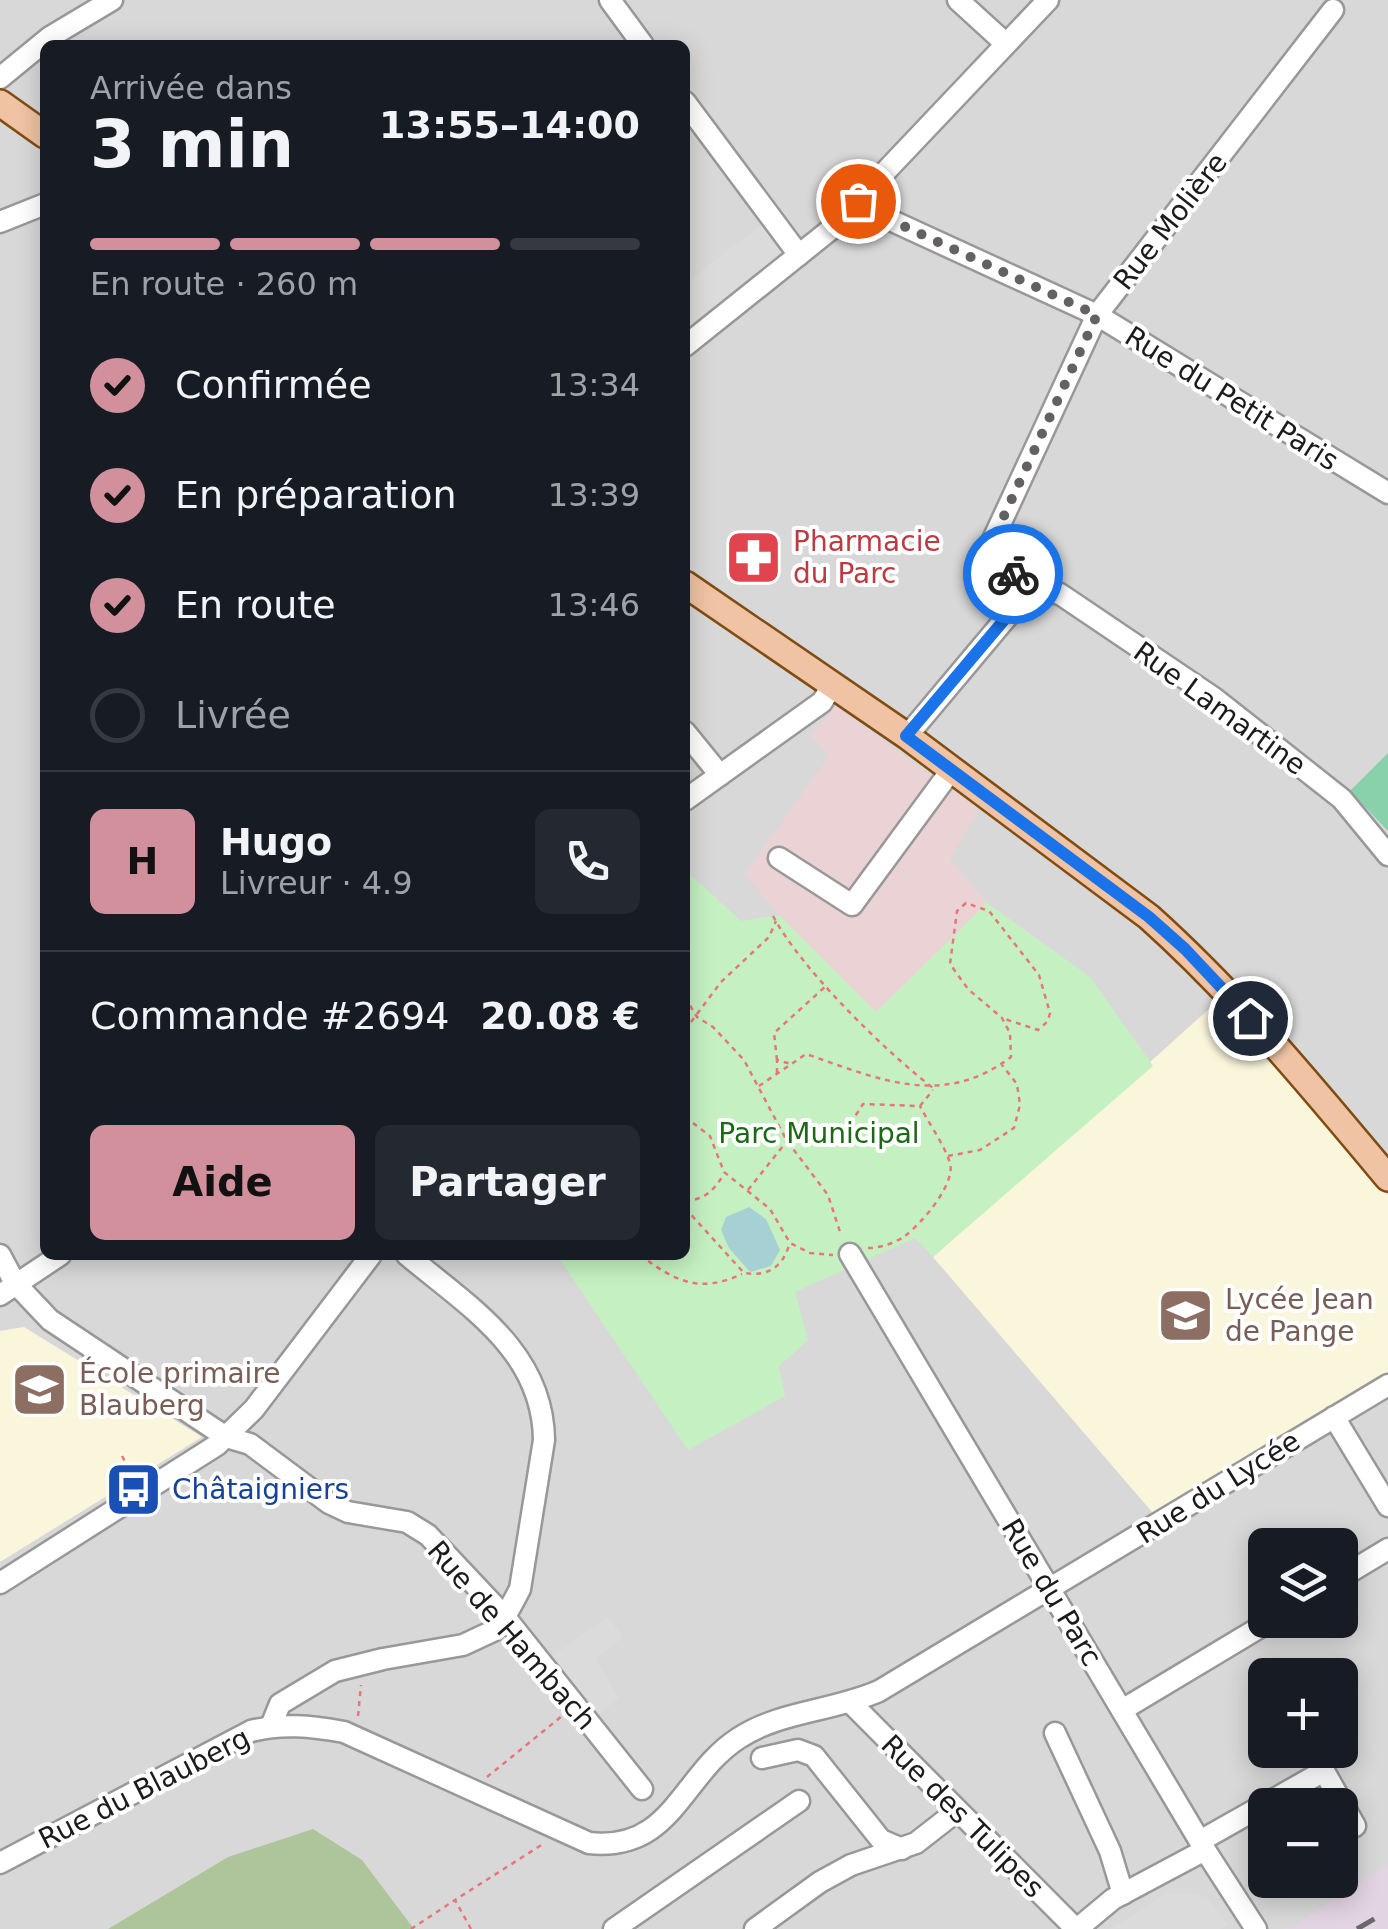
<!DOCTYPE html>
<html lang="fr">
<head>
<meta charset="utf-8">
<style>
  :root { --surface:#171b24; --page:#242831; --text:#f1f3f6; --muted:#9ea1a6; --line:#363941; --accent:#d2909c }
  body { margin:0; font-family:"DejaVu Sans",sans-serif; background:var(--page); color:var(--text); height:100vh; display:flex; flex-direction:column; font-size:38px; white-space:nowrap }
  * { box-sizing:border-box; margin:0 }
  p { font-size:32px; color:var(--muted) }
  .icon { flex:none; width:55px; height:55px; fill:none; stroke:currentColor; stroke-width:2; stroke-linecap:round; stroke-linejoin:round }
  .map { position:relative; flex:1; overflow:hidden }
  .drawer { position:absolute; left:40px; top:40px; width:650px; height:1220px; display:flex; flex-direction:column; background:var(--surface); border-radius:15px; box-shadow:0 5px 25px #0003 }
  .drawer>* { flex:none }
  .buttons { position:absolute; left:1248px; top:1528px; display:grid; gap:20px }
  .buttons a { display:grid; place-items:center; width:110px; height:110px; border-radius:15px; background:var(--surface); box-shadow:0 5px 25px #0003; font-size:50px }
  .pin { position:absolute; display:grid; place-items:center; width:85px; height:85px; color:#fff; margin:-42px; border:5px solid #fff; border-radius:50%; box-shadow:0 2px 10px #0007 }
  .courier { position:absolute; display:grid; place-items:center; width:100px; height:100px; margin:-50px; border:8px solid #1a73e8; border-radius:50%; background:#fff; color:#222; box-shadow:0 2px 12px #0007 }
  .headline em { font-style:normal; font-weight:800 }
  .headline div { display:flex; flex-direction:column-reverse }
  .headline { display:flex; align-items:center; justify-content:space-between; height:170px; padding:0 50px }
  h1 { font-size:65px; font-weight:800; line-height:75px }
  .bar { display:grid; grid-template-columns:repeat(4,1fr); gap:15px 10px; align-content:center; height:120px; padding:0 50px }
  .bar i { height:12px; border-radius:8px; background:var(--line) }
  .bar .active { background:var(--accent) }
  .bar p { grid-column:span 4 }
  .line { display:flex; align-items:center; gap:25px; padding:0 50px; border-top:2px solid var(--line) }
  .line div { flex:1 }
  .round { display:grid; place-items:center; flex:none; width:105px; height:105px; border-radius:15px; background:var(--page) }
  ol { padding:0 50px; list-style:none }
  li { display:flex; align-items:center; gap:30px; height:110px }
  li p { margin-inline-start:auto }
  li .icon { padding:10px; border-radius:50%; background:var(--accent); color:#111; stroke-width:4 }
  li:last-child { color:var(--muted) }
  li i { width:55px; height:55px; border:5px solid var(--line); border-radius:50% }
  .action { display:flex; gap:20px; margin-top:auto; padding:20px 50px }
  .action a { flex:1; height:115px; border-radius:15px; background:var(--accent); color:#111; font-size:40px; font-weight:800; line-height:115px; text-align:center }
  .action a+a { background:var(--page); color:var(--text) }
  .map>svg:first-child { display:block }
  .residential { fill:#d9d8d8; fill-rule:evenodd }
  .commercial { fill:#ead2d5 }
  .industrial { fill:#e3d4e3 }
  .education { fill:#faf6dc }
  .forest { fill:#aec59b }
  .park { fill:#c5f1c2 }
  .pitch { fill:#88d1ab }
  .parking { fill:#dbdbdb }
  .water { fill:#a7d0d4 }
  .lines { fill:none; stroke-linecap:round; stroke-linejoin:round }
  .minor-casing { stroke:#989898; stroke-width:25 }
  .major-casing { stroke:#804c12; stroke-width:30 }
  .path { stroke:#e7767b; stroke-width:2.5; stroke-dasharray:5 5; stroke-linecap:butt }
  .minor { stroke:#fff; stroke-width:20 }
  .major { stroke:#efc3a3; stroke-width:25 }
  .rail { stroke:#696969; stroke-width:5; stroke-dasharray:20 20; stroke-linecap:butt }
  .done { stroke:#646260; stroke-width:10; stroke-dasharray:0 18 }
  .route { stroke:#1a73e8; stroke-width:12 }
  .labels { text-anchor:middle; stroke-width:8; stroke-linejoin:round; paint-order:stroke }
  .street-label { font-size:28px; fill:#1b1b1b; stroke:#fff }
  .health-label { font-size:28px; fill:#be3a42; stroke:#fff; text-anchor:start }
  .park-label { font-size:28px; fill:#1d6918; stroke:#fff }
  .education-label { font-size:28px; fill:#785e54; stroke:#fff; text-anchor:start }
  .transit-label { font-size:28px; fill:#164399; stroke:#fff; text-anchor:start }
</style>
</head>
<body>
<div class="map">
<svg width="1388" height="1929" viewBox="0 0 1388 1929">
  <rect width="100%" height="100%" fill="#ebe6e1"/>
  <!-- residential -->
  <path class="residential" d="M0,0H1388V1929H0ZM45,45H685V1255H45ZM1265,1545H1340V1620H1265ZM1265,1675H1340V1750H1265ZM1265,1805H1340V1880H1265Z"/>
  <!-- commercial -->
  <path class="commercial" d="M835,706L978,809L950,860L987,903L876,1012L779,915L745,874L829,756L810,735Z"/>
  <!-- industrial -->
  <path class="industrial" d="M1388,1864V1929H1283L1294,1926Z"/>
  <!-- education -->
  <g class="education">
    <path d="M1219,1000L1388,1195V1374L1158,1519L933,1257Z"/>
    <path d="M24,1327L202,1437L0,1562V1331Z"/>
  </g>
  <!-- forest -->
  <path class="forest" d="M313,1829L362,1860L414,1929H108L228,1857Z"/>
  <!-- park -->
  <path class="park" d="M685,870L741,921L779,915L876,1012L987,903L1090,977L1153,1066L933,1257L915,1238L795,1292L808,1340L779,1366L785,1396L688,1450L557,1255H685Z"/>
  <!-- pitch -->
  <path class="pitch" d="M1388,753V831L1350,791Z"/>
  <!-- parking -->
  <g class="parking">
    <path d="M761,225L785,257L690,331L685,325V284Z"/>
    <path d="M608,1617L623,1637L596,1659L619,1698L589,1723L541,1664Z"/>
    <path d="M1185,1893L1207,1897L1229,1925L1220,1929H1110L1166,1894Z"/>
  </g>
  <!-- water -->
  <path class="water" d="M749,1207L766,1219L780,1250L771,1266L750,1272L729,1248L721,1230L726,1217Z"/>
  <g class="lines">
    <defs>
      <g id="minor">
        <path d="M610,0L643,45"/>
        <path d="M958,0L1005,43"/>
        <path d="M0,78L50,37L112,0"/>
        <path d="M685,102L799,255"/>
        <path d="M859,201L875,213L1097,315L1388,493"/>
        <path d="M0,222L45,204"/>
        <path d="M685,346L830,230L1048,0"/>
        <path d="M1032,587L1060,594L1214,698L1342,799L1388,855"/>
        <path d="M685,732L720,775"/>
        <path d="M907,736L1032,587L1002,566L990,546L1097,315L1333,10"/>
        <path d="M685,800L822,702L833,684"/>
        <path d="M779,858L852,905L952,769"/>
        <path d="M850,1254L1205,1850L1256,1929"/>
        <path d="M0,1255L15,1283L50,1320L226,1437L250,1444L329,1503L348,1512L407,1522L428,1535L505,1617L642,1789"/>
        <path d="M0,1295L60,1255"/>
        <path d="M1334,1417L1388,1506"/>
        <path d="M1340,1578L1388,1549"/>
        <path d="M0,1583L217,1445L254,1409L371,1255"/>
        <path d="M851,1703L1076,1929"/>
        <path d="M1122,1710L1272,1620"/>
        <path d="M271,1726L280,1704L335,1671L383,1659L463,1645L493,1631L505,1617L520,1589L544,1440C543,1351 469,1307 407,1255"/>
        <path d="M1055,1733L1110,1851L1123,1894"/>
        <path d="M1312,1750L1355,1826"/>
        <path d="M762,1758L798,1750L814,1756L881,1840L902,1849"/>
        <path d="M1200,1841L1324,1771"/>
        <path d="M0,1863L251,1731C283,1723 311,1726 344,1732L589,1843C673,1852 681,1775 739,1738C780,1711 834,1711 879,1691L1388,1385"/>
        <path d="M614,1929L799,1801"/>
        <path d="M755,1929L820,1882L851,1865L916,1843L957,1811"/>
        <path d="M1077,1929L1113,1899L1205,1850"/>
      </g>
      <g id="major">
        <path d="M0,103L45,135"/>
        <path d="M685,584L907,736L1149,917C1237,996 1312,1087 1388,1178"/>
      </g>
    </defs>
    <!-- minor casing -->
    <use href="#minor" class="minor-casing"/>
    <!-- major casing -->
    <use href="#major" class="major-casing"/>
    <!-- path -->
    <g class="path">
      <path d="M773,916C801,969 885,1051 933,1088"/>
      <path d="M685,997L697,1017L713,1027L744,1060L787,1141L828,1195L841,1235"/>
      <path d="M685,1030L721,982L769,937L776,921"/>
      <path d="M777,1060L774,1033L826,986"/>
      <path d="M777,1073V1060L791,1064"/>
      <path d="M759,1086L806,1054C879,1079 942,1109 1011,1057L1010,1033L1002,1018L968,989L950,964L957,911L966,903L989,911L1039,975L1050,1013L1048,1021L1038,1030L1002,1018"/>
      <path d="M920,1106L933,1090"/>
      <path d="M685,1117L710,1136L724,1172L770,1209L790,1243L810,1253L833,1255"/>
      <path d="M948,1156L980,1150L1014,1128L1020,1105L1017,1084L1002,1065"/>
      <path d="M748,1190L787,1141C830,1138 840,1142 863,1104L918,1106"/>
      <path d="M685,1201C705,1200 714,1190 724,1174"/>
      <path d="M685,1208L744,1273C767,1277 783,1267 789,1245"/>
      <path d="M868,1248C880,1248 895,1243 905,1236C921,1224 956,1184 950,1163C944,1144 929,1124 920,1106"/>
      <path d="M640,1255C675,1281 699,1294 742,1274"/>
      <path d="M122,1456L133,1476"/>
      <path d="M358,1716L361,1685"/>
      <path d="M487,1777L562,1716"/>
      <path d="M411,1929L455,1900"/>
      <path d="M471,1929L455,1900L543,1844"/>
    </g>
    <!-- minor -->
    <use href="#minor" class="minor"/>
    <!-- major -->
    <use href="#major" class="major"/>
    <!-- rail -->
    <path class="rail" d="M1357,1929L1388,1911"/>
  </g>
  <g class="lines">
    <!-- done -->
    <path class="done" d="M858,201L875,213L1097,315L990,546L1002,566L1013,574"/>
    <!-- route -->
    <path class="route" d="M1013,574L1032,587L906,736L1149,917L1185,949L1250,1018"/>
  </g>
  <!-- icons -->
  <defs>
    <symbol id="pharmacy-square" viewBox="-11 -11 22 22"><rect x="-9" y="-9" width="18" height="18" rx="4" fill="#e0444e" stroke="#fff"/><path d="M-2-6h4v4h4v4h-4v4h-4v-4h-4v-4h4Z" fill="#fff"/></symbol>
    <symbol id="school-square" viewBox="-11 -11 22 22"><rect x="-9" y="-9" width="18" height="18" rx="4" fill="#8d6e63" stroke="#fff"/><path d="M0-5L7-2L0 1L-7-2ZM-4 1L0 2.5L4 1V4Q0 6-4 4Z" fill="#fff"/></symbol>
    <symbol id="bus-square" viewBox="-11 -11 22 22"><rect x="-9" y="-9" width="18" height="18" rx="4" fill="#1a4fb4" stroke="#fff"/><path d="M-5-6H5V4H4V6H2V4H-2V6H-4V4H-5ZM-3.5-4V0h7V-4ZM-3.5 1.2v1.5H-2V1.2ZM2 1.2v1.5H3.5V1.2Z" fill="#fff"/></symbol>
  </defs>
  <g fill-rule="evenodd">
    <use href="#pharmacy-square" x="722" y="526" width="63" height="63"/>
    <use href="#school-square" x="1154" y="1284" width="63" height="63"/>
    <use href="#school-square" x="8" y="1358" width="63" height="63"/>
    <use href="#bus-square" x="102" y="1458" width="63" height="63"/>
  </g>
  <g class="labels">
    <!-- street labels -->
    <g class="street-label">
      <text transform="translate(1170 221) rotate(-52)" y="10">Rue Molière</text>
      <text transform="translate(1232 398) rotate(32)" y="10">Rue du Petit Paris</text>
      <text transform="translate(1220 708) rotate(36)" y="10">Rue Lamartine</text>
      <text transform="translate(1218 1487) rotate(-32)" y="10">Rue du Lycée</text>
      <text transform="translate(1052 1592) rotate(59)" y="10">Rue du Parc</text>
      <text transform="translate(512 1635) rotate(49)" y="10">Rue de Hambach</text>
      <text transform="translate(144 1788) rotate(-27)" y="10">Rue du Blauberg</text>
      <text transform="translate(963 1816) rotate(45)" y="10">Rue des Tulipes</text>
    </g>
    <!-- health labels -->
    <g class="health-label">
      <text x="793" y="551">Pharmacie<tspan x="793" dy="32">du Parc</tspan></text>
    </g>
    <!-- park labels -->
    <g class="park-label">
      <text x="819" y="1143">Parc Municipal</text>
    </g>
    <!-- education labels -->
    <g class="education-label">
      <text x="1225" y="1309">Lycée Jean<tspan x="1225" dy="32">de Pange</tspan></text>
      <text x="79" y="1383">École primaire<tspan x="79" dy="32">Blauberg</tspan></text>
    </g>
    <!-- transit labels -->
    <g class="transit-label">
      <text x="172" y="1499">Châtaigniers</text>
    </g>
  </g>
</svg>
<div class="buttons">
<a><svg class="icon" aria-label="layers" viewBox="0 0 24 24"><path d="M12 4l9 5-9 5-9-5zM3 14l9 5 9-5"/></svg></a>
<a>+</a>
<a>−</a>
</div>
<div class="pin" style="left:858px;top:201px;background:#ea580c"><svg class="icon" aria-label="bag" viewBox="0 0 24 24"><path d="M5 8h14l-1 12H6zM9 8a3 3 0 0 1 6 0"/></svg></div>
<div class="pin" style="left:1250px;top:1018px;background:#1f2937"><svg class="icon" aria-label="home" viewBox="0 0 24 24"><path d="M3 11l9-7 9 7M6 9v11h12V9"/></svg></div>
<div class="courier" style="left:1013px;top:574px"><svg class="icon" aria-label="bike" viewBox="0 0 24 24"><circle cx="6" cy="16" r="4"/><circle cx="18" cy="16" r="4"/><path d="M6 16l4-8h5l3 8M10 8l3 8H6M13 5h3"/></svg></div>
<section class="drawer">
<div class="headline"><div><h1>3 min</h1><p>Arrivée dans</p></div><em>13:55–14:00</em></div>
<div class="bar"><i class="active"></i><i class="active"></i><i class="active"></i><i></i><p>En route · 260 m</p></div>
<ol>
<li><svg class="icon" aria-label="check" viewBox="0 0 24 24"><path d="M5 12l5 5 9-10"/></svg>Confirmée<p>13:34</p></li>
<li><svg class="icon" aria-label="check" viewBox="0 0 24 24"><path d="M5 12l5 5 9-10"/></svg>En préparation<p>13:39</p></li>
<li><svg class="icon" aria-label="check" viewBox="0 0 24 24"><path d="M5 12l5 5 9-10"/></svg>En route<p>13:46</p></li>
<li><i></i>Livrée</li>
</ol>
<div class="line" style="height:180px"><b class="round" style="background:var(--accent);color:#111">H</b><div><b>Hugo</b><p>Livreur · 4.9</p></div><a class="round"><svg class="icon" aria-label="phone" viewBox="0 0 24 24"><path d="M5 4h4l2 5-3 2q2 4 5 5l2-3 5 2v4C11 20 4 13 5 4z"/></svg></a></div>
<div class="line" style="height:130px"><div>Commande #2694</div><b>20.08 €</b></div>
<div class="action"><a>Aide</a><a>Partager</a></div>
</section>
</div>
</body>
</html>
